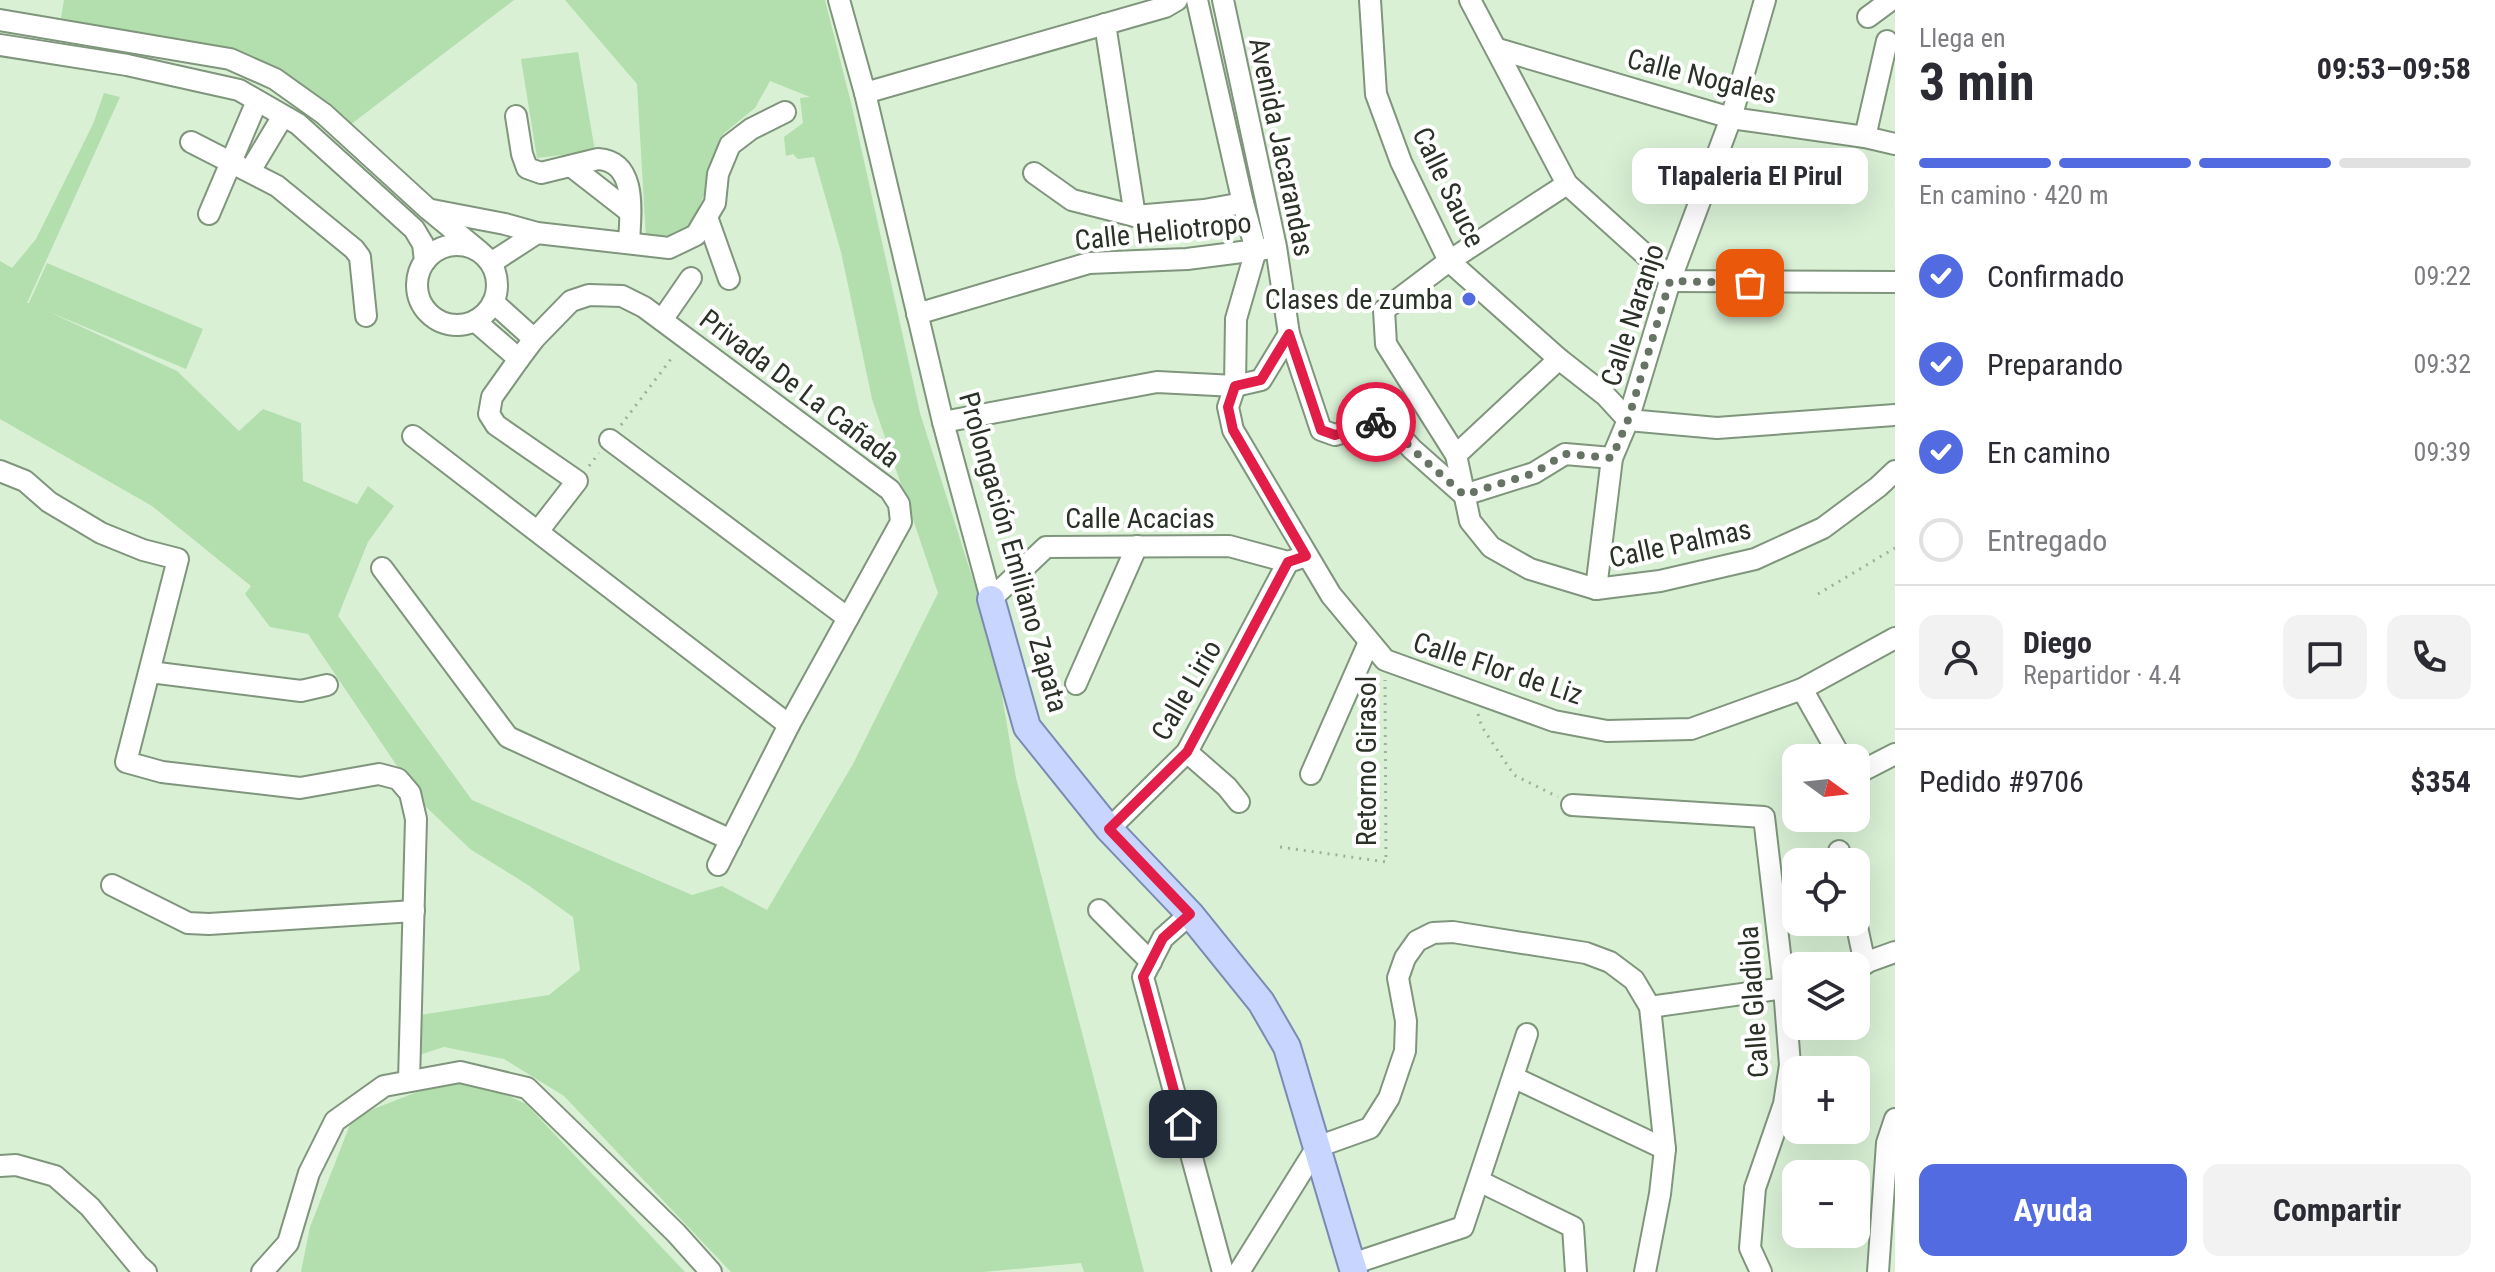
<!DOCTYPE html>
<html lang="es">
<head>
<meta charset="utf-8">
<style>
  :root { --surface:#fff; --page:#f2f2f3; --text:#2b2b33; --muted:#7c7c81; --line:#e1e1e2; --accent:#526be1 }
  body { margin:0; font-family:"Roboto Condensed",sans-serif; background:var(--page); color:var(--text); height:100vh; display:flex; flex-direction:column; font-size:30px; white-space:nowrap }
  * { box-sizing:border-box; margin:0 }
  p { font-size:26px; color:var(--muted) }
  .icon { flex:none; width:44px; height:44px; fill:none; stroke:currentColor; stroke-width:2; stroke-linecap:round; stroke-linejoin:round }
  .map { position:relative; flex:1; overflow:hidden }
  .sheet { display:flex; flex-direction:column; background:var(--surface); width:600px }
  .sheet>* { flex:none }
  .needle { width:52px; rotate:105deg }
  .tools { position:absolute; left:1782px; top:744px; display:grid; gap:16px }
  .tools a { display:grid; place-items:center; width:88px; height:88px; border-radius:16px; background:var(--surface); box-shadow:0 8px 32px #0002; font-size:40px }
  .pin { position:absolute; display:grid; place-items:center; width:68px; height:68px; color:#fff; margin:-34px; border-radius:16px; box-shadow:0 4px 12px #0006 }
  .courier { position:absolute; display:grid; place-items:center; width:80px; height:80px; margin:-40px; border:6px solid #e11d48; border-radius:50%; background:#fff; color:#222; box-shadow:0 2px 10px #0007 }
  .bubble { position:absolute; height:56px; border-radius:16px; background:var(--surface); box-shadow:0 8px 32px #0002; font-size:26px; font-weight:700; line-height:56px; text-align:center }
  .head em { font-style:normal; font-weight:700 }
  .head div { display:flex; flex-direction:column-reverse }
  .head { display:flex; align-items:center; justify-content:space-between; height:136px; padding:0 24px }
  h1 { font-size:52px; font-weight:700; line-height:60px }
  .bar { display:grid; grid-template-columns:repeat(4,1fr); gap:12px 8px; align-content:center; height:96px; padding:0 24px }
  .bar i { height:10px; border-radius:6px; background:var(--line) }
  .bar .selected { background:var(--accent) }
  .bar p { grid-column:span 4 }
  .line { display:flex; align-items:center; gap:20px; padding:0 24px; border-top:2px solid var(--line) }
  .line div { flex:1 }
  .round { display:grid; place-items:center; flex:none; width:84px; height:84px; border-radius:16px; background:var(--page) }
  ol { padding:0 24px; list-style:none }
  li { display:flex; align-items:center; gap:24px; height:88px }
  li p { margin-inline-start:auto }
  li .icon { padding:8px; border-radius:50%; background:var(--accent); color:#fff; stroke-width:4 }
  li:last-child { color:var(--muted) }
  li i { width:44px; height:44px; border:4px solid var(--line); border-radius:50% }
  .primary-button { display:flex; gap:16px; margin-top:auto; padding:16px 24px }
  .primary-button a { flex:1; height:92px; border-radius:16px; background:var(--accent); color:#fff; font-size:32px; font-weight:700; line-height:92px; text-align:center }
  .primary-button a+a { background:var(--page); color:var(--text) }
  main { display:flex; flex:1; min-height:0 }
  .map>svg:first-child { display:block }
  .green { fill:#b2dfad }
  .lines { fill:none; stroke-linecap:round; stroke-linejoin:round }
  .minor-casing { stroke:#7f957c; stroke-width:24 }
  .major-casing { stroke:#798ab3; stroke-width:30 }
  .path { stroke:#9eb09b; stroke-width:3; stroke-dasharray:2 6; stroke-linecap:butt }
  .minor { stroke:#fff; stroke-width:20 }
  .major { stroke:#c8d5fe; stroke-width:26 }
  .done { stroke:#677465; stroke-width:8; stroke-dasharray:0 14.4 }
  .route { stroke:#e11d48; stroke-width:10 }
  .poi-dot { fill:#526be1; stroke:#fff; stroke-width:3 }
  .labels { text-anchor:middle; stroke-width:8; stroke-linejoin:round; paint-order:stroke }
  .street-label { font-size:28px; fill:#2a3228; stroke:#fff }
  .poi-label { font-size:28px; fill:#2a3228; stroke:#fff; text-anchor:end }
</style>
</head>
<body>
<main>
<div class="map">
<svg width="1895" height="1272" viewBox="0 0 1895 1272">
  <rect width="100%" height="100%" fill="#d9f0d5"/>
  <!-- green -->
  <g class="green">
    <path d="M64,0H514L350,125L261,60L61,18Z"/>
    <path d="M565,0H825L852,107L920,413L993,643L1016,778L1144,1272H1084L1081,1263L983,1272H731L564,1096L504,1059L444,1047L419,1055L420,1015L549,995L580,970L573,917L528,885L470,849L422,803L308,634L270,627L245,594L251,586L152,506L0,419V261L12,268L36,239L93,124L104,93L120,97L27,303H29L47,263L203,329L186,369L47,311L177,371L239,431L263,409L301,423L303,481L357,504L368,486L394,506L368,542L338,616L472,800L692,895L722,886L767,910L853,764L938,593L872,399L841,252L814,157L798,159L793,154L786,156L784,137L803,123L800,98L810,97L770,81L755,108L723,134L709,183L688,233L646,238L637,84Z"/>
    <path d="M578,52L595,151L537,158L521,59Z"/>
    <path d="M462,1083L496,1090L526,1104L685,1272H301L310,1227L353,1117L417,1092Z"/>
  </g>
  <g class="lines">
    <defs>
      <g id="minor">
        <path d="M839,0L865,93L943,422L991,599L1046,547L1229,546L1288,562L1306,556"/>
        <path d="M1197,0L1243,203L1256,250L1236,319L1235,386L1228,407L1233,430L1331,595L1385,660L1554,721L1607,731L1691,729L1802,689L1895,638"/>
        <path d="M1223,0L1276,247L1289,334L1321,430L1335,435L1385,419L1412,449L1464,495"/>
        <path d="M1370,0L1376,94L1401,162L1449,261L1559,359L1605,395L1628,420"/>
        <path d="M1470,0L1567,184L1660,268L1670,281L1895,282"/>
        <path d="M1868,17L1891,0"/>
        <path d="M0,20L230,59L275,79L324,114L428,209L479,251"/>
        <path d="M1105,24L1135,216"/>
        <path d="M0,45L127,65L239,90L298,124L414,229L423,244L425,261"/>
        <path d="M1498,49L1731,118L1865,137L1895,144"/>
        <path d="M865,93L1165,7L1177,0"/>
        <path d="M516,116L522,154L527,168L541,173L598,159C639,162 630,216 629,243"/>
        <path d="M1865,137L1887,41"/>
        <path d="M191,142L277,186L354,249L360,257L366,316"/>
        <path d="M571,166L630,212"/>
        <path d="M250,171L283,116"/>
        <path d="M1034,173L1072,200L1135,216L1204,210L1243,203"/>
        <path d="M1567,184L1449,261L1384,310L1386,344L1456,455L1470,521L1491,547L1530,569L1596,589L1660,581L1755,559L1823,528L1878,487L1895,471"/>
        <path d="M432,210L505,224L537,233L669,248L696,235L715,203L718,174L730,145L751,129L785,112"/>
        <path d="M209,214L257,101"/>
        <path d="M707,217L729,279"/>
        <circle cx="457" cy="285" r="40"/>
        <path d="M491,263L537,233"/>
        <path d="M493,302L534,339"/>
        <path d="M917,314L1089,263L1187,259L1265,249"/>
        <path d="M662,320L691,278"/>
        <path d="M475,321L519,359"/>
        <path d="M1628,420L1717,428L1895,415"/>
        <path d="M943,422L1157,382L1235,386L1261,380L1289,334"/>
        <path d="M413,436L789,725"/>
        <path d="M610,440L848,618"/>
        <path d="M1456,455L1559,359"/>
        <path d="M0,471L25,481L49,502L101,533L143,550L178,559L126,762L162,772L300,788L379,774L398,779L410,793L416,819L409,1081"/>
        <path d="M1464,495L1534,473L1565,454L1612,458"/>
        <path d="M539,530L577,481L496,425L489,414L492,397L519,359L534,339L571,301L589,295L622,296L644,307L890,490L899,504L901,522L789,725L718,865"/>
        <path d="M382,568L508,737L731,840"/>
        <path d="M1596,589L1612,458L1628,420L1670,281L1731,118L1765,0"/>
        <path d="M150,672L301,691L327,685"/>
        <path d="M1076,684L1137,546"/>
        <path d="M1802,689L1841,758"/>
        <path d="M1187,752L1227,787L1239,802"/>
        <path d="M1311,774L1369,642"/>
        <path d="M1856,774L1895,754"/>
        <path d="M1572,805L1764,817L1784,988L1790,1065L1784,1104L1755,1188L1750,1248L1761,1272"/>
        <path d="M1109,829L1187,752L1288,562"/>
        <path d="M1839,851L1841,862"/>
        <path d="M112,885L188,923L209,924L414,911"/>
        <path d="M1099,910L1151,962"/>
        <path d="M1190,914L1163,938L1143,977L1223,1272"/>
        <path d="M1856,922L1865,964"/>
        <path d="M1856,966L1895,952"/>
        <path d="M1650,1007L1784,988L1796,985"/>
        <path d="M1513,1077L1665,1149"/>
        <path d="M0,1166L16,1165L55,1176L90,1207L138,1265L146,1272"/>
        <path d="M1479,1181L1573,1227L1576,1272"/>
        <path d="M1352,1264L1463,1227L1527,1034"/>
        <path d="M262,1272L288,1243L309,1173L335,1121L384,1086L460,1072L527,1088L676,1233L711,1272"/>
        <path d="M1239,1272L1317,1147L1370,1128L1389,1098L1405,1051L1406,1021L1398,978L1405,958L1417,941L1433,933L1453,932L1586,953L1610,962L1634,980L1650,1007L1665,1149L1660,1194L1645,1272"/>
        <path d="M1878,1272L1887,1143L1895,1119"/>
      </g>
      <path id="major" d="M991,599L1027,727L1109,829L1190,914L1261,1002L1287,1047L1354,1272"/>
    </defs>
    <!-- minor casing -->
    <use href="#minor" class="minor-casing"/>
    <!-- major casing -->
    <use href="#major" class="major-casing"/>
    <!-- path -->
    <g class="path">
      <path d="M621,425L674,355"/>
      <path d="M589,466L599,453"/>
      <path d="M1818,594L1895,548"/>
      <path d="M1478,714L1482,727L1514,775L1558,797"/>
      <path d="M1280,847L1386,862L1385,680"/>
    </g>
    <!-- minor -->
    <use href="#minor" class="minor"/>
    <!-- major -->
    <use href="#major" class="major"/>
  </g>
  <g class="lines">
    <!-- done -->
    <path class="done" d="M1376,422L1385,419L1412,449L1464,495L1534,473L1565,454L1612,458L1628,420L1670,281L1750,283"/>
    <!-- route -->
    <path class="route" d="M1183,1124L1143,977L1163,938L1190,914L1109,829L1187,752L1288,562L1306,556L1233,430L1228,407L1235,386L1261,380L1289,334L1321,430L1335,435L1376,422"/>
  </g>
  <!-- markers -->
  <circle class="poi-dot" cx="1469" cy="299" r="8"/>
  <g class="labels">
    <!-- street labels -->
    <g class="street-label">
      <text transform="translate(1702 76) rotate(14)" y="10">Calle Nogales</text>
      <text transform="translate(1282 147) rotate(78)" y="10">Avenida Jacarandas</text>
      <text transform="translate(1449 187) rotate(64)" y="10">Calle Sauce</text>
      <text transform="translate(1163 231) rotate(-6)" y="10">Calle Heliotropo</text>
      <text transform="translate(1632 315) rotate(-72)" y="10">Calle Naranjo</text>
      <text transform="translate(800 388) rotate(37)" y="10">Privada De La Cañada</text>
      <text x="1140" y="528">Calle Acacias</text>
      <text transform="translate(1680 543) rotate(-12)" y="10">Calle Palmas</text>
      <text transform="translate(1014 552) rotate(74)" y="10">Prolongación Emiliano Zapata</text>
      <text transform="translate(1498 668) rotate(18)" y="10">Calle Flor de Liz</text>
      <text transform="translate(1186 690) rotate(-60)" y="10">Calle Lirio</text>
      <text transform="translate(1366 761) rotate(-90)" y="10">Retorno Girasol</text>
      <text transform="translate(1753 1002) rotate(-94)" y="10">Calle Gladiola</text>
    </g>
    <!-- poi labels -->
    <g class="poi-label">
      <text x="1453" y="309">Clases de zumba</text>
    </g>
  </g>
</svg>
<div class="tools">
<a><svg class="needle" viewBox="-14 -14 28 28"><path d="M0-13l5 13h-10z" fill="#e53935"/><path d="M0 13l5-13h-10z" fill="#7c7c81"/></svg></a>
<a><svg class="icon" aria-label="locate" viewBox="0 0 24 24"><circle cx="12" cy="12" r="6"/><path d="M12 2v4M12 18v4M2 12h4M18 12h4"/></svg></a>
<a><svg class="icon" aria-label="layers" viewBox="0 0 24 24"><path d="M12 4l9 5-9 5-9-5zM3 14l9 5 9-5"/></svg></a>
<a>+</a>
<a>−</a>
</div>
<div class="pin" style="left:1750px;top:283px;background:#ea580c"><svg class="icon" aria-label="bag" viewBox="0 0 24 24"><path d="M5 8h14l-1 12H6zM9 8a3 3 0 0 1 6 0"/></svg></div>
<div class="pin" style="left:1183px;top:1124px;background:#1f2937"><svg class="icon" aria-label="home" viewBox="0 0 24 24"><path d="M3 11l9-7 9 7M6 9v11h12V9"/></svg></div>
<div class="courier" style="left:1376px;top:422px"><svg class="icon" aria-label="bike" viewBox="0 0 24 24"><circle cx="6" cy="16" r="4"/><circle cx="18" cy="16" r="4"/><path d="M6 16l4-8h5l3 8M10 8l3 8H6M13 5h3"/></svg></div>
<div class="bubble" style="left:1632px;top:148px;width:236px">Tlapaleria El Pirul</div>
</div>
<section class="sheet">
<div class="head"><div><h1>3 min</h1><p>Llega en</p></div><em>09:53–09:58</em></div>
<div class="bar"><i class="selected"></i><i class="selected"></i><i class="selected"></i><i></i><p>En camino · 420 m</p></div>
<ol>
<li><svg class="icon" aria-label="check" viewBox="0 0 24 24"><path d="M5 12l5 5 9-10"/></svg>Confirmado<p>09:22</p></li>
<li><svg class="icon" aria-label="check" viewBox="0 0 24 24"><path d="M5 12l5 5 9-10"/></svg>Preparando<p>09:32</p></li>
<li><svg class="icon" aria-label="check" viewBox="0 0 24 24"><path d="M5 12l5 5 9-10"/></svg>En camino<p>09:39</p></li>
<li><i></i>Entregado</li>
</ol>
<div class="line" style="height:144px"><a class="round"><svg class="icon" aria-label="person" viewBox="0 0 24 24"><circle cx="12" cy="8" r="4"/><path d="M4 21q1-7 8-7t8 7"/></svg></a><div><b>Diego</b><p>Repartidor · 4.4</p></div><a class="round"><svg class="icon" aria-label="chat" viewBox="0 0 24 24"><path d="M4 5h16v11H9l-5 4z"/></svg></a><a class="round"><svg class="icon" aria-label="phone" viewBox="0 0 24 24"><path d="M5 4h4l2 5-3 2q2 4 5 5l2-3 5 2v4C11 20 4 13 5 4z"/></svg></a></div>
<div class="line" style="height:104px"><div>Pedido #9706</div><b>$354</b></div>
<div class="primary-button"><a>Ayuda</a><a>Compartir</a></div>
</section>
</main>
</body>
</html>
